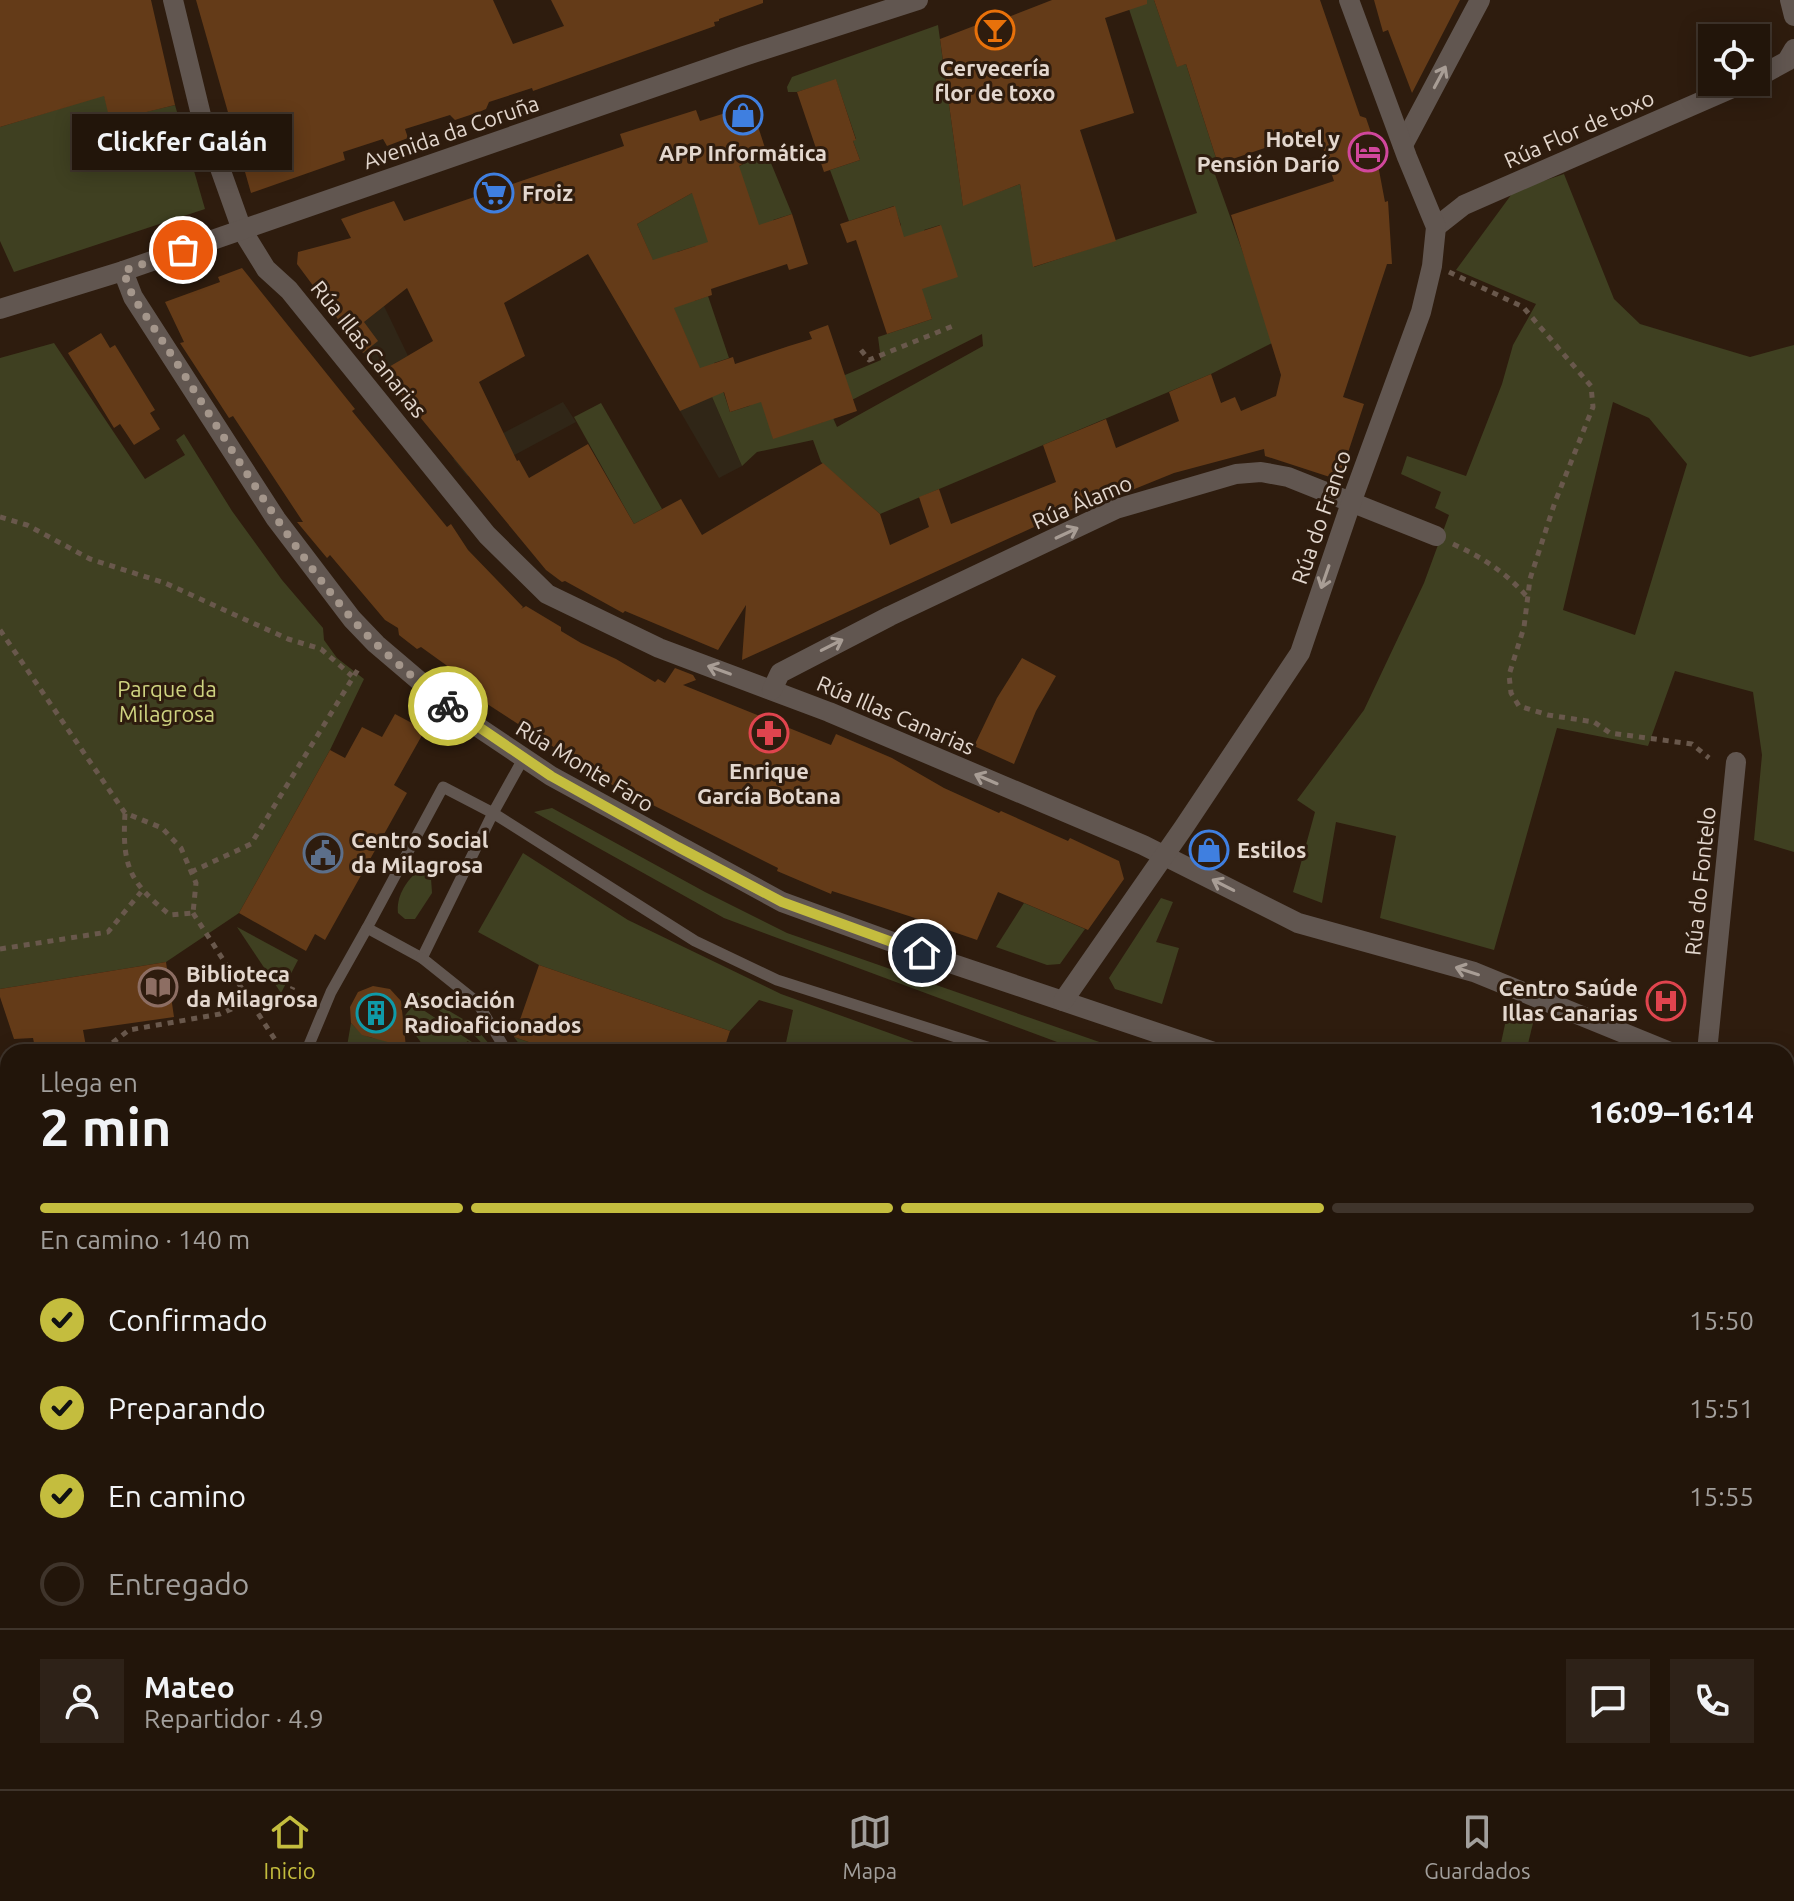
<!DOCTYPE html>
<html lang="es">
<head>
<meta charset="utf-8">
<style>
  :root { --surface:#22150a; --page:#2e2218; --text:#f1f3f6; --muted:#a29f9c; --line:#3f342b; --accent:#c4bd3e }
  body { margin:0; font-family:Ubuntu,sans-serif; background:var(--page); color:var(--text); height:100vh; display:flex; flex-direction:column; font-size:30px; white-space:nowrap }
  * { box-sizing:border-box; margin:0 }
  p { font-size:26px; color:var(--muted) }
  .icon { flex:none; width:44px; height:44px; fill:none; stroke:currentColor; stroke-width:2; stroke-linecap:round; stroke-linejoin:round }
  .map { position:relative; flex:1; overflow:hidden }
  .drawer { position:absolute; left:0px; top:1044px; width:1794px; height:746px; display:flex; flex-direction:column; background:var(--surface); border-radius:24px 24px 0 0; box-shadow:0 4px 20px #0003,0 0 0 2px var(--line) }
  .drawer>* { flex:none }
  .controls { position:absolute; left:1698px; top:24px; display:grid; gap:16px }
  .controls a { display:grid; place-items:center; width:72px; height:72px; border-radius:0px; background:var(--surface); box-shadow:0 4px 20px #0003,0 0 0 2px var(--line); font-size:40px }
  .pin { position:absolute; display:grid; place-items:center; width:68px; height:68px; color:#fff; margin:-34px; border:4px solid #fff; border-radius:50%; box-shadow:0 2px 8px #0007 }
  .courier { position:absolute; display:grid; place-items:center; width:80px; height:80px; margin:-40px; border:6px solid #c4bd3e; border-radius:50%; background:#fff; color:#222; box-shadow:0 2px 10px #0007 }
  .bubble { position:absolute; height:56px; border-radius:0px; background:var(--surface); box-shadow:0 4px 20px #0003,0 0 0 2px var(--line); font-size:26px; font-weight:700; line-height:56px; text-align:center }
  .overview em { font-style:normal; font-weight:700 }
  .overview div { display:flex; flex-direction:column-reverse }
  .overview { display:flex; align-items:center; justify-content:space-between; height:136px; padding:0 40px }
  h1 { font-size:52px; font-weight:700; line-height:60px }
  .bar { display:grid; grid-template-columns:repeat(4,1fr); gap:12px 8px; align-content:center; height:96px; padding:0 40px }
  .bar i { height:10px; border-radius:6px; background:var(--line) }
  .bar .selected { background:var(--accent) }
  .bar p { grid-column:span 4 }
  .line { display:flex; align-items:center; gap:20px; padding:0 40px; border-top:2px solid var(--line) }
  .line div { flex:1 }
  .round { display:grid; place-items:center; flex:none; width:84px; height:84px; border-radius:0px; background:var(--page) }
  ol { padding:0 40px; list-style:none }
  li { display:flex; align-items:center; gap:24px; height:88px }
  li p { margin-inline-start:auto }
  li .icon { padding:8px; border-radius:50%; background:var(--accent); color:#111; stroke-width:4 }
  li:last-child { color:var(--muted) }
  li i { width:44px; height:44px; border:4px solid var(--line); border-radius:50% }
  .tab-bar { display:flex; justify-content:space-around; align-items:center; height:112px; border-top:2px solid var(--line); background:var(--surface); font-size:22px; color:var(--muted) }
  .tab-bar a { display:grid; justify-items:center; gap:4px }
  .tab-bar .selected { color:var(--accent) }
  .map>svg:first-child { display:block }
  .industrial { fill:#302617 }
  .green { fill:#3f4021; fill-rule:evenodd }
  .water { fill:#001517 }
  .building { fill:#643b18; fill-rule:evenodd }
  .lines { fill:none; stroke-linecap:round; stroke-linejoin:round }
  .path { stroke:#69584c; stroke-width:5; stroke-dasharray:6 6; stroke-linecap:butt }
  .service { stroke:#615650; stroke-width:11 }
  .minor { stroke:#615650; stroke-width:20 }
  .tertiary { stroke:#615650; stroke-width:20 }
  .oneway { stroke:#a89d95 }
  .done { stroke:#a4968b; stroke-width:8; stroke-dasharray:0 14.4 }
  .route { stroke:#c4bd3e; stroke-width:10 }
  .labels { text-anchor:middle; stroke-width:6; stroke-linejoin:round; paint-order:stroke }
  .poi-label { font-size:22px; font-weight:bold; fill:#e3d7ce; stroke:#2e1c0e; text-anchor:start }
  .street-label { font-size:22px; fill:#e3d7ce; stroke:#2e1c0e }
  .park-label { font-size:22px; fill:#ced380; stroke:#2e1c0e }
</style>
</head>
<body>
<div class="map">
<svg width="1794" height="1789" viewBox="0 0 1794 1789">
  <rect width="100%" height="100%" fill="#2e1c0e"/>
  <!-- industrial -->
  <g class="industrial">
    <path d="M597,155L623,232L637,224L742,466L719,478L542,174Z"/>
    <path d="M384,306L408,356L380,373L348,335Z"/>
    <path d="M563,402L576,422L507,459L467,476L453,459Z"/>
  </g>
  <!-- green -->
  <g class="green">
    <path d="M1126,0H1154L1177,66L1186,64L1218,164L1212,166L1251,275L1272,343L1211,374L880,514L821,462L813,440L757,452L742,466L637,224L766,151L792,214L773,220L775,227L719,246H696L677,252L694,301L708,296L729,358L714,363L730,412L749,406L767,394L773,438L823,422L845,375L881,360L878,337L932,319L926,302L911,285L955,277L940,225L924,230L926,237L898,246L901,225L894,206L849,221L830,170L860,160L853,141L856,139L836,80L797,92H788L787,87L792,77L938,25L963,205L1020,184L1034,267L1197,213ZM982,334L983,346L837,427L830,411Z"/>
    <path d="M104,95L111,120L175,105L205,209L14,272L0,241V127Z"/>
    <path d="M1564,174L1614,299L1640,324L1750,357L1794,345V852L1754,840L1762,755L1753,692L1675,671L1648,746L1557,728L1494,950L1380,918L1396,836L1336,822L1322,903L1293,892L1315,812L1297,800L1364,710L1424,583L1449,515L1435,508L1441,492L1401,474L1407,456L1466,476L1502,384L1513,345L1536,304L1456,270L1514,191ZM1613,402L1649,418L1687,464L1635,635L1563,610Z"/>
    <path d="M54,343L145,479L185,455L176,440L184,434L232,511L282,580L323,628L324,640L337,658L364,679L330,750L239,913L166,962L0,989V358Z"/>
    <path d="M601,403L662,509L634,524L574,417Z"/>
    <path d="M552,808L705,892L787,933L1128,1052H1084L724,918L534,812Z"/>
    <path d="M523,853L628,920L781,994L942,1052H784L793,1010L759,1000L730,1031L539,965L478,932Z"/>
    <path d="M417,872L431,878L432,893L415,919H405L398,913C396,898 405,882 417,872Z"/>
    <path d="M1161,898L1173,902L1156,942L1179,948L1162,1004L1115,989L1109,978Z"/>
    <path d="M1024,903L1085,929L1060,964L1047,965L996,947Z"/>
    <path d="M237,927L298,960L281,993Z"/>
    <path d="M417,992L473,1025L496,1052H489C470,1026 445,1014 418,999Z"/>
    <path d="M414,1004L472,1042L480,1052H476L468,1041L452,1052H428L403,1018Z"/>
    <path d="M1509,1006L1534,1019L1526,1052H1499Z"/>
    <path d="M351,1023C362,1035 371,1042 387,1036L399,1052H346Z"/>
    <path d="M514,1037L558,1052H525Z"/>
    <path d="M1786,1132L1794,1133V1226L1786,1223Z"/>
    <path d="M0,1247L8,1255V1348L2,1353Z"/>
    <path d="M1786,1362H1794V1778L1786,1779Z"/>
    <path d="M0,1493L8,1501V1589L0,1598Z"/>
    <path d="M2,1681L8,1686V1782H50L38,1789H8Z"/>
    <path d="M230,1782H353L350,1789H231Z"/>
    <path d="M372,1782H539L545,1789H370Z"/>
    <path d="M556,1782H685V1789H563Z"/>
    <path d="M1192,1782H1767L1718,1789H1193Z"/>
  </g>
  <!-- water -->
  <path class="water" d="M1794,1660V1755L1786,1756V1661Z"/>
  <!-- building -->
  <g class="building">
    <path d="M0,0H151L175,105L110,121L104,96L0,127Z"/>
    <path d="M196,0H493L513,44L564,26L551,0H763V3L719,19V21L714,22L715,26L533,91L532,88L489,102L486,109L479,112L455,120L450,115L405,129L408,138L387,146L383,139L343,152L345,160L251,193Z"/>
    <path d="M1052,0H1147V4L1105,18L1134,113L1080,130L1116,241L1033,267L1020,184L963,206L940,39L987,21L988,25Z"/>
    <path d="M1154,0H1320L1360,116L1366,118L1380,159L1378,165L1385,202L1388,201L1392,264H1387L1343,397L1364,404L1339,480L1265,456L1264,449L1174,473L1090,507L1089,504L1067,512L742,660L746,605L718,650L625,611L623,613L565,581L562,582L546,570L382,371L433,341L407,288L364,322L378,341L363,353L297,264L298,252L351,238L341,219L361,212L394,201L404,221L624,146L620,134L696,110L700,121L751,105L766,151L739,166L759,225L792,214L808,264L789,270L787,264L744,278L711,289L712,295L674,308L700,368L733,357L735,364L789,346L812,339L809,332L828,325L857,411L773,439L761,402L730,412L724,392L680,411L588,254L504,303L525,356L479,382L517,461L519,460L529,478L588,444L634,524L681,499L702,535L823,463L880,514L890,545L929,527L919,497L939,489L951,524L1056,482L1043,445L1106,419L1116,448L1179,421L1169,392L1211,374L1221,403L1235,397L1241,411L1276,396L1281,375L1231,215L1334,181L1317,130L1218,164L1186,64L1177,67ZM692,193L708,242L653,260L637,224Z"/>
    <path d="M1374,0H1460L1412,93L1388,30L1383,32Z"/>
    <path d="M836,79L856,140L853,141L860,160L824,172L797,92Z"/>
    <path d="M895,206L904,237L941,225L958,277L922,289L932,319L887,334L856,240L847,243L840,224Z"/>
    <path d="M242,268L355,409L352,411L447,527L451,524L468,550L523,607L521,609L526,606L561,627V631L581,643L616,659L655,682L658,679L665,683L675,668L693,675L696,680L683,685L831,745L836,734L892,758L944,788L999,813L1001,811L1068,841L1070,838L1119,861L1124,879L1088,930L998,892L977,940L945,929L943,933L921,925L918,919L832,891L831,894L777,871L778,868L629,793L628,795L478,698L446,665L421,647L417,649L399,635L398,628L385,620L330,555L327,558L297,522H303L233,416L229,418L180,343L184,342L165,302L220,282L218,277Z"/>
    <path d="M101,333L110,348L115,345L155,410L150,413L160,429L134,445L120,424L114,428L68,353Z"/>
    <path d="M1022,658L1056,676L1036,711L1014,764L974,746L997,698Z"/>
    <path d="M395,714L425,730L394,785L407,793L325,940L315,934L306,951L239,913L330,750L345,758L362,727L382,737Z"/>
    <path d="M166,962L174,1017L83,1030L87,1052H36L33,1038L14,1039L0,997V989Z"/>
    <path d="M539,965L730,1031L723,1052H558L514,1037Z"/>
    <path d="M373,986L390,989L401,1001L406,1047L362,1035L351,1023L350,1007L358,992Z"/>
  </g>
  <g class="lines">
    <!-- path -->
    <g class="path">
      <path d="M1449,272L1523,307L1591,386L1593,407L1555,502L1530,579L1524,627L1509,675L1511,693L1519,706L1548,715L1594,722L1610,733L1692,744L1709,758"/>
      <path d="M861,350L869,360L953,326"/>
      <path d="M0,517L27,525L90,559L165,583L288,639L321,649L352,676"/>
      <path d="M1453,544C1483,558 1506,572 1528,598"/>
      <path d="M0,630L125,813L162,828L181,848L196,883L193,913L170,915C129,882 122,866 125,813"/>
      <path d="M191,872L251,844L360,666"/>
      <path d="M193,913L283,1052"/>
      <path d="M0,949L108,932L141,892"/>
      <path d="M287,1000L293,987"/>
      <path d="M107,1052V1047L129,1030L220,1014L250,1001"/>
      <path d="M0,1317L8,1315"/>
      <path d="M0,1365L8,1360"/>
      <path d="M550,1782L556,1789"/>
      <path d="M841,1782L842,1789"/>
      <path d="M1158,1782L1159,1789"/>
      <path d="M52,1789L64,1782"/>
      <path d="M360,1789L364,1782"/>
    </g>
    <!-- service -->
    <g class="service">
      <path d="M523,759L493,813L422,958L367,928L443,787L493,813L695,941L777,980L1003,1052"/>
      <path d="M422,958L477,1002L507,1052"/>
      <path d="M182,1052H209"/>
      <path d="M306,1052L331,992L367,928"/>
      <path d="M1786,1322L1794,1324"/>
      <path d="M1786,1555L1794,1554"/>
      <path d="M692,1782L693,1789"/>
    </g>
    <!-- minor -->
    <g class="minor">
      <path d="M173,0L201,115L242,230L266,269L289,290L487,535L547,594L659,648L829,712L1143,845L1298,923L1474,972L1670,1052"/>
      <path d="M1790,0L1794,16"/>
      <path d="M1756,78L1787,61L1794,49"/>
      <path d="M1403,145L1480,0"/>
      <path d="M1436,227L1464,205L1746,82"/>
      <path d="M123,271L133,297L276,519L352,619L376,644L457,713L551,776L782,902L950,963L1214,1052"/>
      <path d="M772,690L780,673L890,616L1116,509L1236,474L1261,472L1288,477L1436,536"/>
      <path d="M1063,1001L1184,827L1300,653L1351,503L1421,312L1432,266L1436,227L1407,157L1349,0"/>
      <path d="M1707,1052L1736,762"/>
      <path d="M1786,1073L1794,1074"/>
      <path d="M0,1093L8,1115"/>
      <path d="M1786,1251L1794,1253"/>
      <path d="M206,1782L207,1789"/>
    </g>
    <!-- tertiary -->
    <path class="tertiary" d="M0,309L123,271L744,56L918,0"/>
  </g>
  <!-- one-way arrows -->
  <defs><path id="oneway-shaft" d="M-6 0H5M1.5-3L5.5 0L1.5 3" fill="none" stroke-width="1.6" stroke-linecap="round" stroke-linejoin="round" transform="scale(2)"/></defs>
  <g class="oneway">
    <use href="#oneway-shaft" transform="translate(1440 77) rotate(-62)"/>
    <use href="#oneway-shaft" transform="translate(1067 533) rotate(-25)"/>
    <use href="#oneway-shaft" transform="translate(1325 577) rotate(109)"/>
    <use href="#oneway-shaft" transform="translate(832 645) rotate(-27)"/>
    <use href="#oneway-shaft" transform="translate(719 670) rotate(-160)"/>
    <use href="#oneway-shaft" transform="translate(986 779) rotate(-157)"/>
    <use href="#oneway-shaft" transform="translate(1223 885) rotate(-153)"/>
    <use href="#oneway-shaft" transform="translate(1467 971) rotate(-162)"/>
  </g>
  <g class="lines">
    <!-- done -->
    <path class="done" d="M183,250L123,271L133,297C207,404 268,520 353,620C381,652 415,678 448,706"/>
    <!-- route -->
    <path class="route" d="M448,706L551,776L678,847L782,902L922,953"/>
  </g>
  <!-- icons -->
  <defs>
    <symbol id="bar-ring" viewBox="-11 -11 22 22"><circle r="9.5" fill="#2e1c0e" stroke="#e8710a" stroke-width="1.5"/><path d="M-6-5H6L.8 .8V4.5H3.5V6h-7V4.5H-.8V.8Z" fill="#e8710a"/></symbol>
    <symbol id="shop-ring" viewBox="-11 -11 22 22"><circle r="9.5" fill="#2e1c0e" stroke="#3f7fe0" stroke-width="1.5"/><path d="M-5-2.5h2.3a2.7 3.5 0 0 1 5.4 0H5L5.5 6h-11ZM-1.5-2.5h3a1.5 2.3 0 0 0-3 0Z" fill="#3f7fe0"/></symbol>
    <symbol id="hotel-ring" viewBox="-11 -11 22 22"><circle r="9.5" fill="#2e1c0e" stroke="#d1479c" stroke-width="1.5"/><path d="M-6-4.5h1.5V1H6V5H4.5V3h-9V5H-6ZM-4 0a1.8 1.8 0 1 1 3.6 0ZM.5 0V-2.5h3Q6-2.5 6 0Z" fill="#d1479c"/></symbol>
    <symbol id="supermarket-ring" viewBox="-11 -11 22 22"><circle r="9.5" fill="#2e1c0e" stroke="#3f7fe0" stroke-width="1.5"/><path d="M-6-5.5h2.5l.6 2H6L4.5 2H-2.5L-4.4-4H-6ZM-1.5 3.2a1.3 1.3 0 1 0 .1 0ZM3 3.2a1.3 1.3 0 1 0 .1 0Z" fill="#3f7fe0"/></symbol>
    <symbol id="pharmacy-ring" viewBox="-11 -11 22 22"><circle r="9.5" fill="#2e1c0e" stroke="#e0444e" stroke-width="1.5"/><path d="M-2-6h4v4h4v4h-4v4h-4v-4h-4v-4h4Z" fill="#e0444e"/></symbol>
    <symbol id="civic-ring" viewBox="-11 -11 22 22"><circle r="9.5" fill="#2e1c0e" stroke="#5c6f8a" stroke-width="1.5"/><path d="M-.6-6.5H3V-4.5H.6V-3L4-1V1h2V6H-6V1h2V-1L-.6-3ZM-1.2 2.5V6h2.4V2.5Z" fill="#5c6f8a"/></symbol>
    <symbol id="library-ring" viewBox="-11 -11 22 22"><circle r="9.5" fill="#2e1c0e" stroke="#8d6e63" stroke-width="1.5"/><path d="M-6-4Q-3-5.5-.7-3.5V5Q-3 3-6 4ZM6-4Q3-5.5 .7-3.5V5Q3 3 6 4Z" fill="#8d6e63"/></symbol>
    <symbol id="hospital-ring" viewBox="-11 -11 22 22"><circle r="9.5" fill="#2e1c0e" stroke="#e0444e" stroke-width="1.5"/><path d="M-5-5h3v3.5h4V-5h3V5h-3V1.5h-4V5h-3Z" fill="#e0444e"/></symbol>
    <symbol id="building-ring" viewBox="-11 -11 22 22"><circle r="9.5" fill="#2e1c0e" stroke="#0f9aa8" stroke-width="1.5"/><path d="M-4-6H4V6H1V3H-1V6H-4ZM-2.5-4.3h1.7v1.8h-1.7ZM.8-4.3h1.7v1.8H.8ZM-2.5-1h1.7V.8h-1.7ZM.8-1h1.7V.8H.8Z" fill="#0f9aa8"/></symbol>
  </defs>
  <g fill-rule="evenodd">
    <use href="#bar-ring" x="973" y="8" width="44" height="44"/>
    <use href="#shop-ring" x="721" y="93" width="44" height="44"/>
    <use href="#hotel-ring" x="1346" y="130" width="44" height="44"/>
    <use href="#supermarket-ring" x="472" y="171" width="44" height="44"/>
    <use href="#pharmacy-ring" x="747" y="711" width="44" height="44"/>
    <use href="#shop-ring" x="1187" y="828" width="44" height="44"/>
    <use href="#civic-ring" x="301" y="831" width="44" height="44"/>
    <use href="#library-ring" x="136" y="965" width="44" height="44"/>
    <use href="#hospital-ring" x="1644" y="979" width="44" height="44"/>
    <use href="#building-ring" x="354" y="991" width="44" height="44"/>
  </g>
  <g class="labels">
    <!-- poi labels -->
    <g class="poi-label">
      <text x="995" y="76" text-anchor="middle">Cervecería<tspan x="995" dy="25">flor de toxo</tspan></text>
      <text x="1340" y="147" text-anchor="end">Hotel y<tspan x="1340" dy="25">Pensión Darío</tspan></text>
      <text x="743" y="161" text-anchor="middle">APP Informática</text>
      <text x="522" y="201">Froiz</text>
      <text x="769" y="779" text-anchor="middle">Enrique<tspan x="769" dy="25">García Botana</tspan></text>
      <text x="351" y="848">Centro Social<tspan x="351" dy="25">da Milagrosa</tspan></text>
      <text x="1237" y="858">Estilos</text>
      <text x="186" y="982">Biblioteca<tspan x="186" dy="25">da Milagrosa</tspan></text>
      <text x="1638" y="996" text-anchor="end">Centro Saúde<tspan x="1638" dy="25">Illas Canarias</tspan></text>
      <text x="404" y="1008">Asociación<tspan x="404" dy="25">Radioaficionados</tspan></text>
    </g>
    <!-- street labels -->
    <g class="street-label">
      <text transform="translate(1579 129) rotate(-24)" y="8">Rúa Flor de toxo</text>
      <text transform="translate(451 132) rotate(-19)" y="8">Avenida da Coruña</text>
      <text transform="translate(369 349) rotate(51)" y="8">Rúa Illas Canarias</text>
      <text transform="translate(1082 502) rotate(-23)" y="8">Rúa Álamo</text>
      <text transform="translate(1321 517) rotate(-71)" y="8">Rúa do Franco</text>
      <text transform="translate(896 715) rotate(23)" y="8">Rúa Illas Canarias</text>
      <text transform="translate(585 766) rotate(31)" y="8">Rúa Monte Faro</text>
      <text transform="translate(1700 881) rotate(-84)" y="8">Rúa do Fontelo</text>
    </g>
    <!-- park labels -->
    <g class="park-label">
      <text x="167" y="697">Parque da<tspan x="167" dy="25">Milagrosa</tspan></text>
    </g>
  </g>
</svg>
<div class="controls">
<a><svg class="icon" aria-label="locate" viewBox="0 0 24 24"><circle cx="12" cy="12" r="6"/><path d="M12 2v4M12 18v4M2 12h4M18 12h4"/></svg></a>
</div>
<div class="pin" style="left:183px;top:250px;background:#ea580c"><svg class="icon" aria-label="bag" viewBox="0 0 24 24"><path d="M5 8h14l-1 12H6zM9 8a3 3 0 0 1 6 0"/></svg></div>
<div class="pin" style="left:922px;top:953px;background:#1f2937"><svg class="icon" aria-label="home" viewBox="0 0 24 24"><path d="M3 11l9-7 9 7M6 9v11h12V9"/></svg></div>
<div class="courier" style="left:448px;top:706px"><svg class="icon" aria-label="bike" viewBox="0 0 24 24"><circle cx="6" cy="16" r="4"/><circle cx="18" cy="16" r="4"/><path d="M6 16l4-8h5l3 8M10 8l3 8H6M13 5h3"/></svg></div>
<div class="bubble" style="left:72px;top:114px;width:220px">Clickfer Galán</div>
<section class="drawer">
<div class="overview"><div><h1>2 min</h1><p>Llega en</p></div><em>16:09–16:14</em></div>
<div class="bar"><i class="selected"></i><i class="selected"></i><i class="selected"></i><i></i><p>En camino · 140 m</p></div>
<ol>
<li><svg class="icon" aria-label="check" viewBox="0 0 24 24"><path d="M5 12l5 5 9-10"/></svg>Confirmado<p>15:50</p></li>
<li><svg class="icon" aria-label="check" viewBox="0 0 24 24"><path d="M5 12l5 5 9-10"/></svg>Preparando<p>15:51</p></li>
<li><svg class="icon" aria-label="check" viewBox="0 0 24 24"><path d="M5 12l5 5 9-10"/></svg>En camino<p>15:55</p></li>
<li><i></i>Entregado</li>
</ol>
<div class="line" style="height:144px"><a class="round"><svg class="icon" aria-label="person" viewBox="0 0 24 24"><circle cx="12" cy="8" r="4"/><path d="M4 21q1-7 8-7t8 7"/></svg></a><div><b>Mateo</b><p>Repartidor · 4.9</p></div><a class="round"><svg class="icon" aria-label="chat" viewBox="0 0 24 24"><path d="M4 5h16v11H9l-5 4z"/></svg></a><a class="round"><svg class="icon" aria-label="phone" viewBox="0 0 24 24"><path d="M5 4h4l2 5-3 2q2 4 5 5l2-3 5 2v4C11 20 4 13 5 4z"/></svg></a></div>
</section>
</div>
<nav class="tab-bar">
<a class="selected"><svg class="icon" aria-label="home" viewBox="0 0 24 24"><path d="M3 11l9-7 9 7M6 9v11h12V9"/></svg>Inicio</a>
<a><svg class="icon" aria-label="map" viewBox="0 0 24 24"><path d="M3 6l6-2 6 2 6-2v14l-6 2-6-2-6 2zM9 4v14M15 6v14"/></svg>Mapa</a>
<a><svg class="icon" aria-label="saved" viewBox="0 0 24 24"><path d="M7 4h10v16l-5-4-5 4z"/></svg>Guardados</a>
</nav>
</body>
</html>
